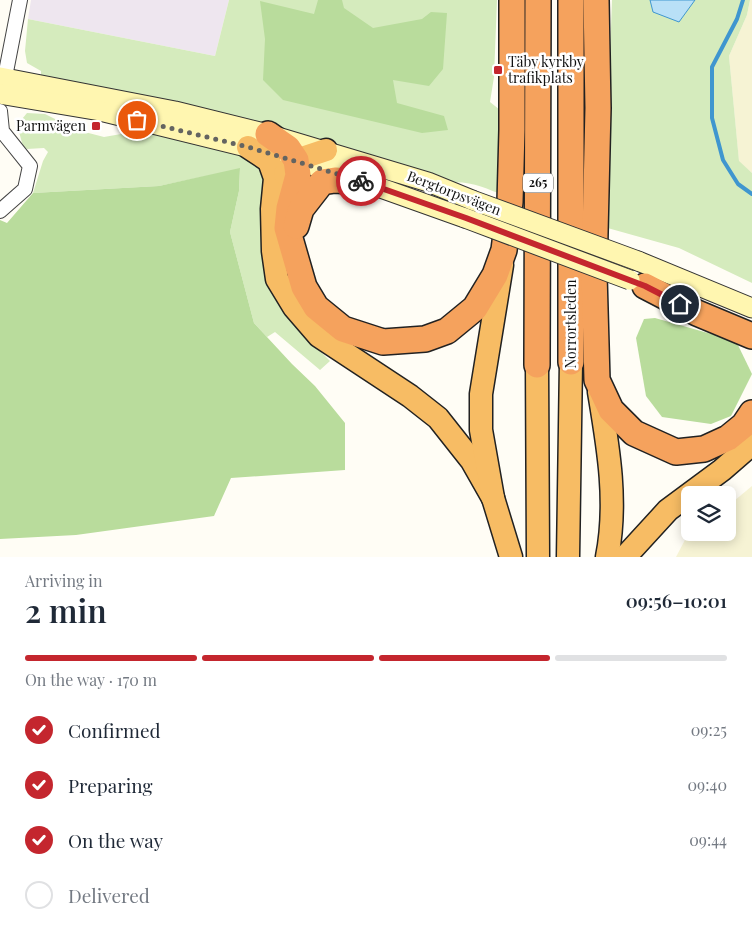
<!DOCTYPE html>
<html lang="en">
<head>
<meta charset="utf-8">
<style>
  :root { --surface:#fff; --page:#f2f2f3; --text:#1f2937; --muted:#747a83; --line:#e0e1e3; --accent:#c4262e }
  body { margin:0; font-family:"Playfair Display",serif; background:var(--page); color:var(--text); height:100vh; display:flex; flex-direction:column; font-size:19px; white-space:nowrap }
  * { box-sizing:border-box; margin:0 }
  p { font-size:16px; color:var(--muted) }
  .icon { flex:none; width:28px; height:28px; fill:none; stroke:currentColor; stroke-width:2; stroke-linecap:round; stroke-linejoin:round }
  .map { position:relative; height:557px; overflow:hidden }
  .details { display:flex; flex-direction:column; background:var(--surface); flex:1 }
  .details>* { flex:none }
  .buttons { position:absolute; left:681px; top:486px; display:grid; gap:10px }
  .buttons a { display:grid; place-items:center; width:55px; height:55px; border-radius:8px; background:var(--surface); box-shadow:0 2px 12px #0003; font-size:25px }
  .pin { position:absolute; display:grid; place-items:center; width:42px; height:42px; color:#fff; margin:-21px; border:2px solid #fff; border-radius:50%; box-shadow:0 1px 5px #0007 }
  .courier { position:absolute; display:grid; place-items:center; width:50px; height:50px; margin:-25px; border:4px solid #c4262e; border-radius:50%; background:#fff; color:#222; box-shadow:0 1px 6px #0007 }
  .overview em { font-style:normal; font-weight:600 }
  .overview div { display:flex; flex-direction:column-reverse }
  .overview { display:flex; align-items:center; justify-content:space-between; height:85px; padding:0 25px }
  h1 { font-size:32px; font-weight:600; line-height:38px }
  .bar { display:grid; grid-template-columns:repeat(4,1fr); gap:8px 5px; align-content:center; height:60px; padding:0 25px }
  .bar i { height:6px; border-radius:4px; background:var(--line) }
  .bar .active { background:var(--accent) }
  .bar p { grid-column:span 4 }
  ol { padding:0 25px; list-style:none }
  li { display:flex; align-items:center; gap:15px; height:55px }
  li p { margin-inline-start:auto }
  li .icon { padding:5px; border-radius:50%; background:var(--accent); color:#fff; stroke-width:4 }
  li:last-child { color:var(--muted) }
  li i { width:28px; height:28px; border:2px solid var(--line); border-radius:50% }
  .map>svg:first-child { display:block }
  .industrial { fill:#eee6ef }
  .farmland { fill:#f6f3d4 }
  .green { fill:#d5ebbd }
  .forest { fill:#b9dc9c }
  .water { fill:#b9e0f7; stroke:#3f96cf }
  .lines { fill:none; stroke-linecap:round; stroke-linejoin:round }
  .stream { stroke:#3f96cf; stroke-width:4 }
  .minor-casing { stroke:#444; stroke-width:16 }
  .secondary-casing { stroke:#333; stroke-width:21 }
  .trunk-casing { stroke:#222; stroke-width:25 }
  .motorway-casing { stroke:#222; stroke-width:28 }
  .minor { stroke:#fff; stroke-width:14 }
  .secondary { stroke:#fff6b0; stroke-width:19 }
  .trunk { stroke:#f7bc64; stroke-width:22 }
  .motorway { stroke:#f5a25d; stroke-width:25 }
  .secondary-bridge-casing { stroke:#333; stroke-width:21; stroke-linecap:butt }
  .secondary-bridge { stroke:#fff6b0; stroke-width:19 }
  .done { stroke:#646461; stroke-width:5; stroke-dasharray:0 9 }
  .route { stroke:#c4262e; stroke-width:6 }
  .poi-dot { fill:#c4262e; stroke:#fff; stroke-width:2 }
  .labels { text-anchor:middle; stroke-width:5; stroke-linejoin:round; paint-order:stroke }
  .shield { fill:#fff; stroke:#585858; stroke-width:1 }
  .shield-label { font-size:12px; font-weight:bold; fill:#111 }
  .poi-label { font-size:14px; fill:#111; stroke:#fff; text-anchor:start }
  .street-label { font-size:14px; fill:#111; stroke:#fff }
</style>
</head>
<body>
<div class="map">
<svg width="752" height="557" viewBox="0 0 752 557">
  <rect width="100%" height="100%" fill="#fffdf5"/>
  <!-- industrial -->
  <path class="industrial" d="M31,0H229L215,56L28,19Z"/>
  <!-- farmland -->
  <g class="farmland">
    <path d="M750,0H752V173L739,162L729,56L747,15Z"/>
    <path d="M752,486V557H676L686,538L693,533L728,532V506Z"/>
  </g>
  <!-- green -->
  <g class="green">
    <path d="M229,0H497L494,77L490,102L500,110L505,196C485,188 469,180 447,183L41,76V71L27,63L25,51L28,19L215,56Z"/>
    <path d="M612,0H750L747,15L729,56L739,161L752,173V283L679,248L604,227Z"/>
    <path d="M27,113L45,114L77,130L104,137L144,130L240,155L262,165L284,306L299,330L330,361L320,370L275,332L267,337L254,323L230,232L239,191L240,169L159,186L33,193L43,161L48,152L44,148L27,149L23,146L17,125Z"/>
  </g>
  <!-- forest -->
  <g class="forest">
    <path d="M318,0H342L344,8L373,28L422,19L431,12L447,13L443,69L429,86L393,80L397,103L444,116L448,130L422,133L283,100L263,80L265,39L260,1L314,14Z"/>
    <path d="M240,168L239,191L230,232L254,323L292,364L315,386L345,423V470L231,478L214,516L76,535L0,539V220L7,223L33,193L159,186Z"/>
    <path d="M655,318L736,341L752,374L731,416L711,424L662,417L646,396L636,338L644,319Z"/>
  </g>
  <!-- water -->
  <path class="water" d="M650,0H695L679,22L653,12Z"/>
  <g class="lines">
    <!-- stream -->
    <path class="stream" d="M743,0L737,19L712,67V118L723,160L738,184L752,194"/>
    <defs>
      <g id="minor">
        <path d="M5,77L20,0"/>
        <path d="M0,111L2,131L30,166L25,189L0,211"/>
      </g>
      <g id="secondary">
        <path d="M0,77L175,111L268,134L428,182L472,200"/>
        <path d="M0,94L100,111L262,151"/>
        <path d="M289,158L364,182L465,218"/>
        <path d="M638,261L752,308"/>
      </g>
      <g id="trunk">
        <path d="M248,147L269,161L275,178L272,209L273,251L277,279L294,307L319,336L410,396L438,418L472,461L493,498"/>
        <path d="M285,174L296,160L326,150"/>
        <path d="M502,265L481,394V430L493,498L511,557"/>
        <path d="M537,365L538,557"/>
        <path d="M599,392C608,446 618,502 607,557"/>
        <path d="M568,557L571,362"/>
        <path d="M625,557L668,510L722,470L752,444"/>
      </g>
      <g id="motorway">
        <path d="M571,0V362"/>
        <path d="M596,0L598,108L594,274L597,380L611,410L634,433L676,452L704,449L728,438L744,425L752,413"/>
        <path d="M268,134L288,148L296,160L298,175L289,208L287,228L304,287L316,307L343,329L383,342L425,339L447,331L475,308L495,275L504,250L510,202L512,130V0"/>
        <path d="M296,226L301,209L322,182L335,180L364,182"/>
        <path d="M645,286L697,313L752,336"/>
        <path d="M537,365L538,0"/>
      </g>
    </defs>
    <!-- minor casing -->
    <use href="#minor" class="minor-casing"/>
    <!-- secondary casing -->
    <use href="#secondary" class="secondary-casing"/>
    <!-- trunk casing -->
    <use href="#trunk" class="trunk-casing"/>
    <!-- motorway casing -->
    <use href="#motorway" class="motorway-casing"/>
    <!-- minor -->
    <use href="#minor" class="minor"/>
    <!-- secondary -->
    <use href="#secondary" class="secondary"/>
    <!-- trunk -->
    <use href="#trunk" class="trunk"/>
    <!-- motorway -->
    <use href="#motorway" class="motorway"/>
    <defs>
      <g id="secondary-bridge">
        <path d="M472,200L638,261"/>
        <path d="M465,218L630,280"/>
      </g>
    </defs>
    <!-- secondary-bridge casing -->
    <use href="#secondary-bridge" class="secondary-bridge-casing"/>
    <!-- secondary-bridge -->
    <use href="#secondary-bridge" class="secondary-bridge"/>
  </g>
  <g class="lines">
    <!-- done -->
    <path class="done" d="M137,120L248,147L361,181"/>
    <!-- route -->
    <path class="route" d="M361,181L466,218L645,286L680,304"/>
  </g>
  <!-- markers -->
  <g class="poi-dot">
    <rect x="493" y="65" width="10" height="10" rx="2.5"/>
    <rect x="91" y="121" width="10" height="10" rx="2.5"/>
  </g>
  <g class="labels">
    <!-- shield labels -->
    <rect class="shield" x="523" y="173.5" width="30" height="19" rx="4"/>
    <g class="shield-label">
      <text x="538" y="187">265</text>
    </g>
    <!-- poi labels -->
    <g class="poi-label">
      <text x="508" y="67">Täby kyrkby<tspan x="508" dy="16">trafikplats</tspan></text>
      <text x="86" y="131" text-anchor="end">Parmvägen</text>
    </g>
    <!-- street labels -->
    <g class="street-label">
      <text transform="translate(454 193) rotate(21)" y="5">Bergtorpsvägen</text>
      <text transform="translate(571 324) rotate(-90)" y="5">Norrortsleden</text>
    </g>
  </g>
</svg>
<div class="buttons">
<a><svg class="icon" aria-label="layers" viewBox="0 0 24 24"><path d="M12 4l9 5-9 5-9-5zM3 14l9 5 9-5"/></svg></a>
</div>
<div class="pin" style="left:137px;top:120px;background:#ea580c"><svg class="icon" aria-label="bag" viewBox="0 0 24 24"><path d="M5 8h14l-1 12H6zM9 8a3 3 0 0 1 6 0"/></svg></div>
<div class="pin" style="left:680px;top:304px;background:#1f2937"><svg class="icon" aria-label="home" viewBox="0 0 24 24"><path d="M3 11l9-7 9 7M6 9v11h12V9"/></svg></div>
<div class="courier" style="left:361px;top:181px"><svg class="icon" aria-label="bike" viewBox="0 0 24 24"><circle cx="6" cy="16" r="4"/><circle cx="18" cy="16" r="4"/><path d="M6 16l4-8h5l3 8M10 8l3 8H6M13 5h3"/></svg></div>
</div>
<section class="details">
<div class="overview"><div><h1>2 min</h1><p>Arriving in</p></div><em>09:56–10:01</em></div>
<div class="bar"><i class="active"></i><i class="active"></i><i class="active"></i><i></i><p>On the way · 170 m</p></div>
<ol>
<li><svg class="icon" aria-label="check" viewBox="0 0 24 24"><path d="M5 12l5 5 9-10"/></svg>Confirmed<p>09:25</p></li>
<li><svg class="icon" aria-label="check" viewBox="0 0 24 24"><path d="M5 12l5 5 9-10"/></svg>Preparing<p>09:40</p></li>
<li><svg class="icon" aria-label="check" viewBox="0 0 24 24"><path d="M5 12l5 5 9-10"/></svg>On the way<p>09:44</p></li>
<li><i></i>Delivered</li>
</ol>
</section>
</body>
</html>
